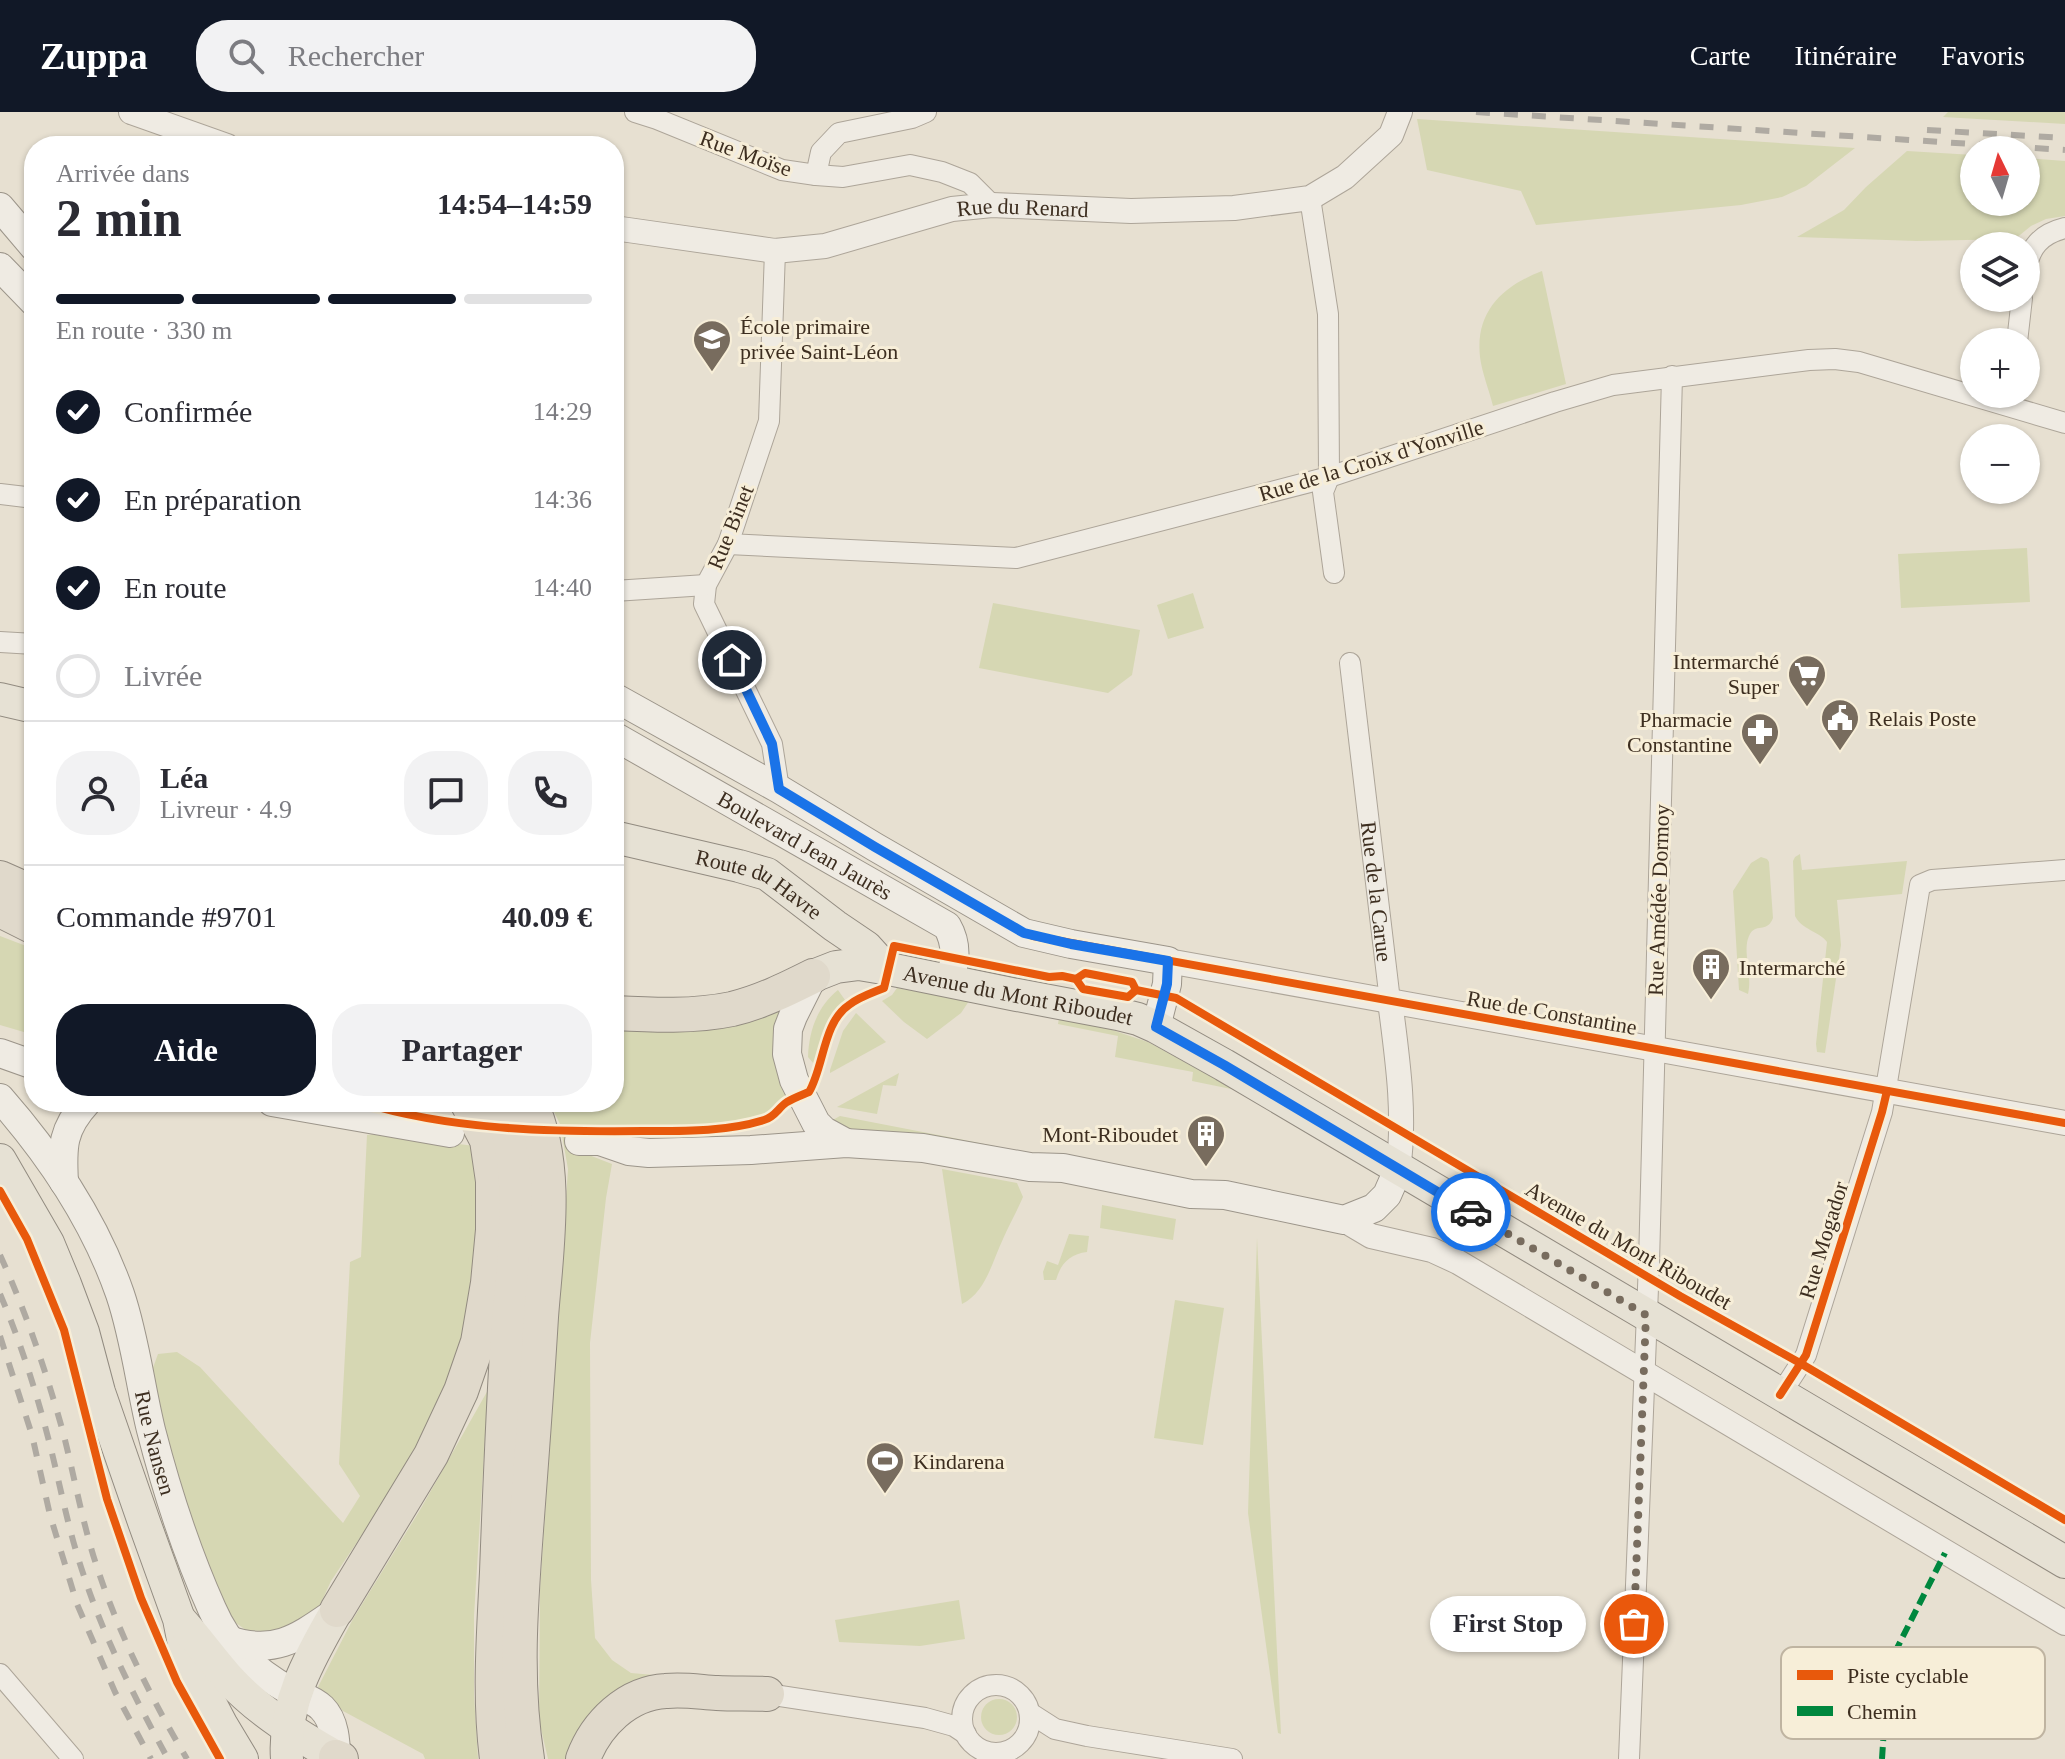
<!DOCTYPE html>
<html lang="fr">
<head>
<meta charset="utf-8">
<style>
  :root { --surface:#fff; --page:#f2f2f3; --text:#2b2b33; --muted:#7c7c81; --line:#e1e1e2; --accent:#111827 }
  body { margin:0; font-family:"Times New Roman",serif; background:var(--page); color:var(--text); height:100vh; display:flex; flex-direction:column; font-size:30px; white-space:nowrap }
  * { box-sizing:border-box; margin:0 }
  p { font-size:26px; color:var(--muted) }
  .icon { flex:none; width:44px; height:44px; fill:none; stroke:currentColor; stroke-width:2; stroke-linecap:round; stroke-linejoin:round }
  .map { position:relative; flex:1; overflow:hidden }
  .details { position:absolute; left:24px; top:24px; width:600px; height:976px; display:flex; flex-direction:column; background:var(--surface); border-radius:32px; box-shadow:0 2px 6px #0004 }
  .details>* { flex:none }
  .needle { width:52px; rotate:355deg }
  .tools { position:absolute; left:1960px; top:24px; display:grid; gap:16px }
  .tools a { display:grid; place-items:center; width:80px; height:80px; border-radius:50%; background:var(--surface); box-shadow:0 2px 6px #0004; font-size:40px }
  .pin { position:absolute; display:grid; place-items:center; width:68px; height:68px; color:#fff; margin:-34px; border:4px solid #fff; border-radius:50%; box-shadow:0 2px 8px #0007 }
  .courier { position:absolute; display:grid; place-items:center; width:80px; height:80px; margin:-40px; border:6px solid #1a73e8; border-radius:50%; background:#fff; color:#222; box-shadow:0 2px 10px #0007 }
  .bubble { position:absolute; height:56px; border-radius:28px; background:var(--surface); box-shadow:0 2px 6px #0004; font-size:26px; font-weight:800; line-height:56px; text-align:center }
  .headline em { font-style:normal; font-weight:800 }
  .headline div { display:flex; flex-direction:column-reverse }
  .headline { display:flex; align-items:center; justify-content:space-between; height:136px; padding:0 32px }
  h1 { font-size:52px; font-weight:800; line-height:60px }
  .bar { display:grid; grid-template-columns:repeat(4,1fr); gap:12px 8px; align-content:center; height:96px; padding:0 32px }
  .bar i { height:10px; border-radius:6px; background:var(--line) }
  .bar .on { background:var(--accent) }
  .bar p { grid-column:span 4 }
  .line { display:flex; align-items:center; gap:20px; padding:0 32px; border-top:2px solid var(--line) }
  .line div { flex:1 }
  .round { display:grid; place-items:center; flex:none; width:84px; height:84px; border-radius:32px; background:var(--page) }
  ol { padding:0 32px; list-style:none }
  li { display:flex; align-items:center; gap:24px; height:88px }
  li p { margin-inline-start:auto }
  li .icon { padding:8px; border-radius:50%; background:var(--accent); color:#fff; stroke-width:4 }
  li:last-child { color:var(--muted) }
  li i { width:44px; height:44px; border:4px solid var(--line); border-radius:50% }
  .action { display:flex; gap:16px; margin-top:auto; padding:16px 32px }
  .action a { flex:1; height:92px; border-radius:32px; background:var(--accent); color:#fff; font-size:32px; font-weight:800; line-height:92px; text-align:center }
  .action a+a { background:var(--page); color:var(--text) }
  header { display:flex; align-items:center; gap:48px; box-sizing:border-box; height:112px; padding:0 40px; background:var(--accent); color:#fff }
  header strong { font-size:38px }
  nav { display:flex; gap:44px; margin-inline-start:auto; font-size:28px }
  .search { width:560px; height:72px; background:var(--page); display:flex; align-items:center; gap:20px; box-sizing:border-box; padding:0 28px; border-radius:32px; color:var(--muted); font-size:30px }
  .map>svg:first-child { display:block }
  .green { fill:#d6d7b3 }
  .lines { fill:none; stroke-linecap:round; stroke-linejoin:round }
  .minor-casing { stroke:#ada599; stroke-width:22 }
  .tertiary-casing { stroke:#ada599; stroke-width:26 }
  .secondary-casing { stroke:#9c958a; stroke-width:30 }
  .primary-casing { stroke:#928b80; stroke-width:34 }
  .trunk-casing { stroke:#928b80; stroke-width:36 }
  .minor { stroke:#efebe3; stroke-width:20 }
  .tertiary { stroke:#efebe3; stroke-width:24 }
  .secondary { stroke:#efebe3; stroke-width:28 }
  .primary { stroke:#e6e1d4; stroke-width:32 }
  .trunk { stroke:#e0d9cb; stroke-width:34 }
  .rail { stroke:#afaaa2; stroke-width:6; stroke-dasharray:14 14; stroke-linecap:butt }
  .quiet { stroke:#00873e; stroke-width:6; stroke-dasharray:12 6; stroke-linecap:butt }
  .cycleway-casing { stroke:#f7eed8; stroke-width:13 }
  .cycleway { stroke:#e8590c; stroke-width:8 }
  .done { stroke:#786c5e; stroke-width:8; stroke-dasharray:0 14.4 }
  .route { stroke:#1a73e8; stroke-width:10 }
  .labels { text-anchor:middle; stroke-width:6; stroke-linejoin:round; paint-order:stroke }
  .street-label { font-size:22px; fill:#3d2e20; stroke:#f7eed8 }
  .poi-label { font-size:22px; fill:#3d2e20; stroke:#f7eed8; text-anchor:start }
  .key { fill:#f7eed8; stroke:#bfb4a1; stroke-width:2 }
  .key-label { font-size:22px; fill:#3d2e20 }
</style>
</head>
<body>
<header>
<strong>Zuppa</strong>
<div class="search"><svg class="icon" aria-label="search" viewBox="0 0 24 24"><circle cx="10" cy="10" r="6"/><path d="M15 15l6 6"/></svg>Rechercher</div>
<nav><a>Carte</a><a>Itinéraire</a><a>Favoris</a></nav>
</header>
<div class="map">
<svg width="2065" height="1647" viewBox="0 0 2065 1647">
  <rect width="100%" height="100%" fill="#e7e0d1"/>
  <!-- green -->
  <g class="green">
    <path d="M1948,0H2065V12L1943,5Z"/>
    <path d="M1417,7L1855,36L1806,74L1782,85L1741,93L1536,113L1521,79L1427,58Z"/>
    <path d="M1907,39L1974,43V90H2026V46L2065,49V104L2046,107L2031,114L2015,127L1917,129L1797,125L1844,98L1866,75Z"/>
    <path d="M1542,159L1566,272L1493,294C1489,278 1482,261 1480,245C1475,199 1503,174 1542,159Z"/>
    <path d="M2027,436L2030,490L1901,496L1898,442Z"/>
    <path d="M1193,481L1204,516L1168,527L1157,493Z"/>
    <path d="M993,491L1140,518L1132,563L1108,581L979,556Z"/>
    <path d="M1800,742L1802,758L1907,749L1902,782L1837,788L1841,833L1825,941L1817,940L1816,932L1827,830C1819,819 1802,818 1795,804L1793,749L1795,745Z"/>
    <path d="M1761,745L1767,747L1769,750L1773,806C1767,822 1755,810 1749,824C1742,839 1753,864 1748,882L1739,878L1733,779L1751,751Z"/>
    <path d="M0,824L34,837V923L0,913Z"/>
    <path d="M897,876L969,889L961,901L927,927L904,910L882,889L892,883Z"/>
    <path d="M838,878L845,888L829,909L814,952L808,945C809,919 817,895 838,878Z"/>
    <path d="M786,896L793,982L779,990L771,1001L747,1008L684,1014L578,1013L576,1038L612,1052L606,1086L590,1231L591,1468L595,1526L612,1548L631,1561L654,1563L655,1569L573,1647H548L539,1608L540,1478L568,1057L560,1012L549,990H614V914Z"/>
    <path d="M856,901L886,930L830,961V958L843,919Z"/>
    <path d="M1059,906L1103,915L1148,930L1236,978L1192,969L1193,960L1115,945L1118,924L1058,912Z"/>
    <path d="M899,961L896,974L883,973L877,1002L837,995Z"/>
    <path d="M840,1004L995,1034L993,1043L863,1023L827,1011Z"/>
    <path d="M375,1022L475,1034L483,1078L470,1209L449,1275L390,1381L331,1469L315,1504L289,1521L246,1518L220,1500L184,1410L150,1264L158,1242L177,1240L200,1255L343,1411L360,1384L339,1352L350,1150L361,1145L367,1023Z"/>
    <path d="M942,1057L1017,1071L1023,1085C1017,1099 1009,1113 1003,1127C992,1150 986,1180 962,1192Z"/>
    <path d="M1102,1093L1176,1107L1173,1128L1100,1116Z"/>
    <path d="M1069,1122L1089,1124L1087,1140C1070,1142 1061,1151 1056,1168H1044L1043,1160L1047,1149L1058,1153Z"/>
    <path d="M1257,1126L1281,1622L1278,1621L1248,1401Z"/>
    <path d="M1175,1188L1224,1196L1203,1333L1154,1326Z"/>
    <path d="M488,1278L474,1504V1584L478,1647H425L423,1642L343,1599L318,1575L353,1507L420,1398Z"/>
    <path d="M959,1488L965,1527L920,1534L839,1530L835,1508Z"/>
    <circle cx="999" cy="1605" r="18"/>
  </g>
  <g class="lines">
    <defs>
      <g id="minor">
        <path d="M635,0L657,7L782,58L816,63L843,65L910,53L942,60L970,71L992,93"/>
        <path d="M816,63L821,40L839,21L912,6L926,0"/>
        <path d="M1310,86L1328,202L1329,365L1323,380L1334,461"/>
        <path d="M775,139L769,309L728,432L706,473L704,492L772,632L779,677"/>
        <path d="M2026,160C2029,135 2041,122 2065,116"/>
        <path d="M2017,230L2022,186"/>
        <path d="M0,382L34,386"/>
        <path d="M728,432L1016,446L1329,365L1555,290L1613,273L1809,248L1835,247L1859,250L2065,311"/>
        <path d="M614,479L706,473"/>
        <path d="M0,530L34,532"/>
        <path id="s1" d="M1350,551L1390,889"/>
        <path d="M1780,1283L1806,1243L1882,1000L1920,773L1932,768L2065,758"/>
        <path d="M0,1562L73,1647"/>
        <circle cx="996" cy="1607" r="34"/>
        <path d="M767,1582L925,1606L954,1614L966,1622"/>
        <path d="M1030,1601L1055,1617L1087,1624L1232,1647"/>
        <path d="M1629,1647L1649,1151L1672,264"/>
      </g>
      <g id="tertiary">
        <path d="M131,0L227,34"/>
        <path id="s2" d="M614,116L775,139L825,134L952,97L992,93L1131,99L1234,96L1310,86L1345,65L1391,23L1400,0"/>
        <path d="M1168,849L2065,1011"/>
        <path d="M1390,889C1397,944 1406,1002 1398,1058"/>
        <path d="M1344,1108L1371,1124L1432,1138L1458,1150L2065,1511"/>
      </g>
      <g id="secondary">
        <path d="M0,95L34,135"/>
        <path d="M0,155L34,190"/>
        <path d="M614,585L779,677L875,735L1024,821L1071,832L1168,849L1167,872L1156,915"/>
        <path id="s3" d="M614,624L947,814C958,833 955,849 950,870"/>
        <path d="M813,864L793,904L788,917L787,942L794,968L816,1011L824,1019L846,1031"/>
        <path d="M0,941L34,953"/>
        <path id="s4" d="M0,986C50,1043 95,1110 120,1182C135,1226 140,1273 151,1318C167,1380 186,1439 212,1497C229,1536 253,1558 290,1579C300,1584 313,1587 322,1596C335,1609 336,1630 336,1647"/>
        <path d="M272,990L450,1021"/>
        <path d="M579,1029H600L629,1039L649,1041L751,1038L846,1031L923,1036L1030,1055L1063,1056L1191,1082L1225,1083L1344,1108L1374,1096L1387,1083L1398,1058"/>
        <path d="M64,1070C62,1035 62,1017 87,990"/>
        <path d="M228,1528C276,1544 299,1525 337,1499"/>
      </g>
      <g id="primary">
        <path d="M0,587L34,595"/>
        <path id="s5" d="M614,725L739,754L767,762L835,814L866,835L885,856"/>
        <path id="s6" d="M813,864L836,855L859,852L889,857L1017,883L1118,902L1138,907L1156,915L1224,953L2065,1450"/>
        <path d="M0,1048L48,1131L65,1172L83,1220L99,1280L144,1410L179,1507L187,1547L221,1612L242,1647"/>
        <path d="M181,1509C198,1528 213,1549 229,1567C258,1599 299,1624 336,1645"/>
        <path d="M287,1647C283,1591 310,1545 337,1498"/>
      </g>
      <g id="trunk">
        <path d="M0,766L34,781"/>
        <path d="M0,798L34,815"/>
        <path d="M614,901C653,903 694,905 732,897C761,890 787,877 813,864"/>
        <path d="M337,1498L431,1343L461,1279L478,1230L488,1171L493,1118V1069L487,1028L467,990"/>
        <path d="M336,1645L341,1647"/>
        <path d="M497,1647C489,1584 494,1522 497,1460C500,1381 503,1302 508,1224C513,1154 529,1054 498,990"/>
        <path d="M527,1647C514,1567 521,1486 527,1405C532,1339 537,1272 541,1205C546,1138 560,1053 530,990"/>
        <path d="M583,1647C596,1612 627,1581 666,1579C683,1577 700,1580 717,1581C734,1582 751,1581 767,1582"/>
      </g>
    </defs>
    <!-- minor casing -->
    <use href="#minor" class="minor-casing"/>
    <!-- tertiary casing -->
    <use href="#tertiary" class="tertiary-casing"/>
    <!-- secondary casing -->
    <use href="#secondary" class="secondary-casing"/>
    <!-- primary casing -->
    <use href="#primary" class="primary-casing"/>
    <!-- trunk casing -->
    <use href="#trunk" class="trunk-casing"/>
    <!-- minor -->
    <use href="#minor" class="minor"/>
    <!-- tertiary -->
    <use href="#tertiary" class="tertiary"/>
    <!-- secondary -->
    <use href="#secondary" class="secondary"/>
    <!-- primary -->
    <use href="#primary" class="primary"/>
    <!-- trunk -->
    <use href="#trunk" class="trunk"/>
    <!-- rail -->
    <g class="rail">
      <path d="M1476,0L2065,38"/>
      <path d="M1927,18L2065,26"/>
      <path d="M0,1143C26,1200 46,1259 63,1320C75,1367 83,1415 99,1461C121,1526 152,1588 187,1647"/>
      <path d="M0,1182C21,1231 37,1282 50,1333C61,1377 69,1421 84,1464C105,1528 136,1588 168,1647"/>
      <path d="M0,1224L32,1323L50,1403L77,1492L115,1580L151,1647"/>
    </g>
    <!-- quiet -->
    <path class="quiet" d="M1882,1647L1888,1554L1945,1441"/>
    <defs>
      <g id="cycleway">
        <path d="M1033,824L2065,1011"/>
        <path d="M1076,867L1085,861L1132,870L1136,878L1176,886L1680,1184L1800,1251L2065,1408"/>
        <path d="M360,990C450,1018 549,1020 643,1019C683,1019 725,1020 764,1008C775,1005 778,996 787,990C794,986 802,983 809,980C824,955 823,910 849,893C859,885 872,881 884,876L894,834L1049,865L1062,864L1076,867L1083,877L1128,885L1136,878"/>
        <path d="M0,1079L27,1127L64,1218L107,1387L141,1486L177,1570L220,1647"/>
        <path d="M1780,1283L1806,1243L1882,1000L1887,979"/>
      </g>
    </defs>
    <!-- cycleway casing -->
    <use href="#cycleway" class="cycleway-casing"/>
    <!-- cycleway -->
    <use href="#cycleway" class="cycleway"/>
  </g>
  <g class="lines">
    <!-- done -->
    <path class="done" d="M1471,1100L1646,1203L1634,1512"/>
    <!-- route -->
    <path class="route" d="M732,548L772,632L779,677L875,735L1024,821L1071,832L1168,849L1167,872L1156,915L1224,953L1471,1100"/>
  </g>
  <!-- icons -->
  <defs>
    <symbol id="school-pin" viewBox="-11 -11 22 30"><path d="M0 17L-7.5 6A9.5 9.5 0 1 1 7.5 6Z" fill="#786c5e" stroke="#f7eed8"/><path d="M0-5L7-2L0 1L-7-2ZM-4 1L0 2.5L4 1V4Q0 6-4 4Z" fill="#fff"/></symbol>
    <symbol id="supermarket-pin" viewBox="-11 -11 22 30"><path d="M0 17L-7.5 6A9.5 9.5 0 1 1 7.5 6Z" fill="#786c5e" stroke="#f7eed8"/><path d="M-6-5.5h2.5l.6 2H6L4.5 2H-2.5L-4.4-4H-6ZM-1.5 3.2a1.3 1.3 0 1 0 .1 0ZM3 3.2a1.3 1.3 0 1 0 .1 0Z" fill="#fff"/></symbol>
    <symbol id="civic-pin" viewBox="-11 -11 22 30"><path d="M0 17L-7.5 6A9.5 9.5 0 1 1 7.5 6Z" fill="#786c5e" stroke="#f7eed8"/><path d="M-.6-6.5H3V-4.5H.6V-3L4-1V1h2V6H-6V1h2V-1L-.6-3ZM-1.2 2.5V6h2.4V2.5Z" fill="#fff"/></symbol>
    <symbol id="pharmacy-pin" viewBox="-11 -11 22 30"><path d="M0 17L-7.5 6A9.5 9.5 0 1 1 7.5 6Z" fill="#786c5e" stroke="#f7eed8"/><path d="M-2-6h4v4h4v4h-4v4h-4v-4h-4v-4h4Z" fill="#fff"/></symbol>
    <symbol id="building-pin" viewBox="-11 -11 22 30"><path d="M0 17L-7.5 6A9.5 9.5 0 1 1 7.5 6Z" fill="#786c5e" stroke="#f7eed8"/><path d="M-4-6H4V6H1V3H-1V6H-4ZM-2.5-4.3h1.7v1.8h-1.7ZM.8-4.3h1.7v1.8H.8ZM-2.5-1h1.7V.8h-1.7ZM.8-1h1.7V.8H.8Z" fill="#fff"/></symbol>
    <symbol id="stadium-pin" viewBox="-11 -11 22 30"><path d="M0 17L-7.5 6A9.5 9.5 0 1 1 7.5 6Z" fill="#786c5e" stroke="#f7eed8"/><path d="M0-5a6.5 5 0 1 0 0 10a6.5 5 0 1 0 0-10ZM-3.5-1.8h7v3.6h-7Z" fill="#fff"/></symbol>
  </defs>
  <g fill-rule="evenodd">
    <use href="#school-pin" x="690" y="205" width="44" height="60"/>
    <use href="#supermarket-pin" x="1785" y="540" width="44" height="60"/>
    <use href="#civic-pin" x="1818" y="584" width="44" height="60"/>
    <use href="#pharmacy-pin" x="1738" y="598" width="44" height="60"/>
    <use href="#building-pin" x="1689" y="833" width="44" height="60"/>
    <use href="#building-pin" x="1184" y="1000" width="44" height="60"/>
    <use href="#stadium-pin" x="863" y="1327" width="44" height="60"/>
  </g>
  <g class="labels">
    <!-- street labels -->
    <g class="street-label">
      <text transform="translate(746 41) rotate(20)" y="8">Rue Moïse</text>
      <text dy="8" stroke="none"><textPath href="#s2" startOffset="416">Rue du Renard</textPath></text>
      <text transform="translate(1371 348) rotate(-17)" y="8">Rue de la Croix d'Yonville</text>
      <text transform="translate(730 415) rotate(-68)" y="8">Rue Binet</text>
      <text dy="8" stroke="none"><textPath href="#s3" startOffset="220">Boulevard Jean Jaurès</textPath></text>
      <text dy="8" stroke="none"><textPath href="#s5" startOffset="154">Route du Havre</textPath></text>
      <text dy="8" stroke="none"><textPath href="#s1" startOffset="230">Rue de la Carue</textPath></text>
      <text transform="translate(1658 788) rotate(-88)" y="8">Rue Amédée Dormoy</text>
      <text dy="8" stroke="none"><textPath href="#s6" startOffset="210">Avenue du Mont Riboudet</textPath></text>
      <text transform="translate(1552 900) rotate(10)" y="8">Rue de Constantine</text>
      <text transform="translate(1823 1128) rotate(-73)" y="8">Rue Mogador</text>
      <text transform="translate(1629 1133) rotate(30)" y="8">Avenue du Mont Riboudet</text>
      <text dy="8" stroke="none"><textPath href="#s4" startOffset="384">Rue Nansen</textPath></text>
    </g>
    <!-- poi labels -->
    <g class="poi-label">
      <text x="740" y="222">École primaire<tspan x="740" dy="25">privée Saint-Léon</tspan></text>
      <text x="1779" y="557" text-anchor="end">Intermarché<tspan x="1779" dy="25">Super</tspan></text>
      <text x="1868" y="614">Relais Poste</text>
      <text x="1732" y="615" text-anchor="end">Pharmacie<tspan x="1732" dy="25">Constantine</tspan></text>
      <text x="1739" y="863">Intermarché</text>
      <text x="1178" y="1030" text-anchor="end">Mont-Riboudet</text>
      <text x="913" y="1357">Kindarena</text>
    </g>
  </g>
  <!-- legend -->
  <rect x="1781" y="1535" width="264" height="92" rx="12" class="key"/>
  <rect x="1797" y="1558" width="36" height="10" fill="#e8590c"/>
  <rect x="1797" y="1594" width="36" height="10" fill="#00873e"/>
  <g class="key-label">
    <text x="1847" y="1571">Piste cyclable</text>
    <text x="1847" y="1607">Chemin</text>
  </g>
</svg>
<div class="tools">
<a><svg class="needle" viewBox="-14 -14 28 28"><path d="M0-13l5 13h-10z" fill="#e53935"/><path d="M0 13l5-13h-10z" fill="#7c7c81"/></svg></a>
<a><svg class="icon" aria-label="layers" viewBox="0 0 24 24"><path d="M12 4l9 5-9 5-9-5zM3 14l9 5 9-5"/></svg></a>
<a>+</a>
<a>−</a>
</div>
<div class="pin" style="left:1634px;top:1512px;background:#ea580c"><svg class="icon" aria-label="bag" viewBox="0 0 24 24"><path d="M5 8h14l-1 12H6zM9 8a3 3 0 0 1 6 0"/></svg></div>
<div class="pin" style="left:732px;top:548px;background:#1f2937"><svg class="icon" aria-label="home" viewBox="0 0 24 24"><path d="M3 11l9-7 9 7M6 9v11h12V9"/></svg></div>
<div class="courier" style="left:1471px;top:1100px"><svg class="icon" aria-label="car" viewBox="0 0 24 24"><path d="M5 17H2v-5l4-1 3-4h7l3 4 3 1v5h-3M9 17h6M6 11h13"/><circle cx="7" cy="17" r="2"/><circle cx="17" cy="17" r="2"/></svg></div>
<div class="bubble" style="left:1430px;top:1484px;width:156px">First Stop</div>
<section class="details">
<div class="headline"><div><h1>2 min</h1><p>Arrivée dans</p></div><em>14:54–14:59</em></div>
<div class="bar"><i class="on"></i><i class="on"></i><i class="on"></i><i></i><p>En route · 330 m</p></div>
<ol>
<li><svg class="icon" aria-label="check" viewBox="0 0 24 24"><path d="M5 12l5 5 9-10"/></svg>Confirmée<p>14:29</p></li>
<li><svg class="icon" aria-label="check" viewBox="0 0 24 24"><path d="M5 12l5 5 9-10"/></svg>En préparation<p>14:36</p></li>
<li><svg class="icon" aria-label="check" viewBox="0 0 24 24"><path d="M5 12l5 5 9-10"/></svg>En route<p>14:40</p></li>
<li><i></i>Livrée</li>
</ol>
<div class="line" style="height:144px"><a class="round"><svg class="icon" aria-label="person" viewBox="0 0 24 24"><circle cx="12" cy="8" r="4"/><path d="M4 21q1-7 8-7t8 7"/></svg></a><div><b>Léa</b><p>Livreur · 4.9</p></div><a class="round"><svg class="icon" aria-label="chat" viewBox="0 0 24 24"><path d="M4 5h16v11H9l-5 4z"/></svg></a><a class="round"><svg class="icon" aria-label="phone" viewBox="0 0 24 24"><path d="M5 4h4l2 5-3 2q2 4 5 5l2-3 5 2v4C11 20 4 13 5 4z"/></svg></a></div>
<div class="line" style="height:104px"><div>Commande #9701</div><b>40.09 €</b></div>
<div class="action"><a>Aide</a><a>Partager</a></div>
</section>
</div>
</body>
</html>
